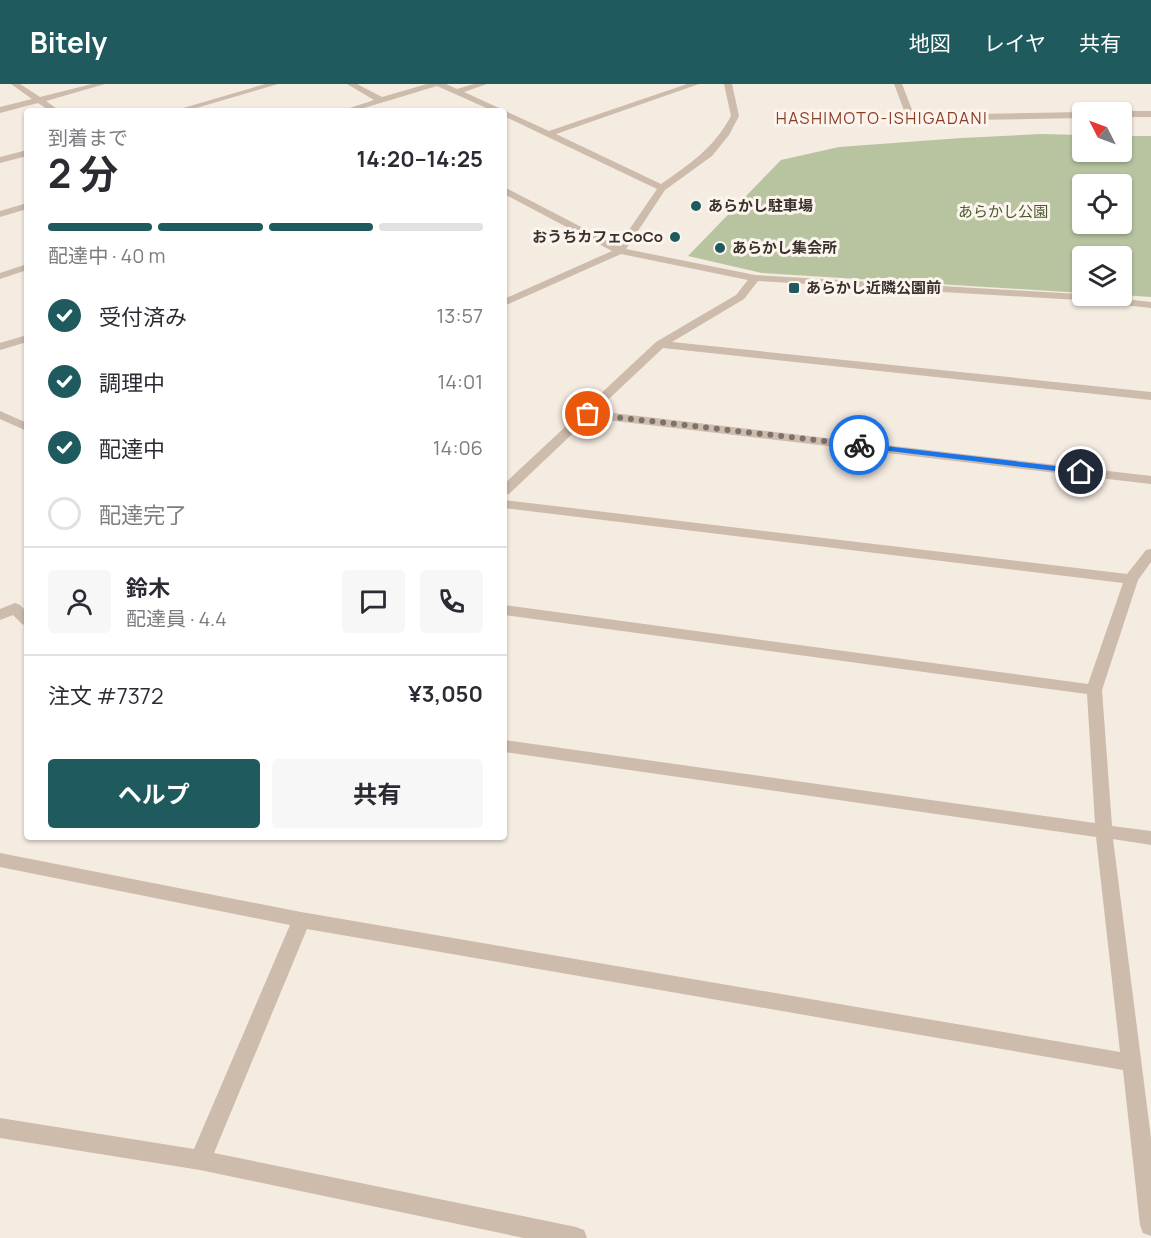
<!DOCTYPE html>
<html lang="ja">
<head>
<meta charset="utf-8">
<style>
  :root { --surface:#fff; --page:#f7f7f7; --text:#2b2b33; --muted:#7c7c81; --line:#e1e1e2; --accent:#1f5a5e }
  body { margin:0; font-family:Manrope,"Noto Sans JP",sans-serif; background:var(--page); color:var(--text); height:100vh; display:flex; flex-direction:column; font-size:22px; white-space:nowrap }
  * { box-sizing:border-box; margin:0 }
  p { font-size:20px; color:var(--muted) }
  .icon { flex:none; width:33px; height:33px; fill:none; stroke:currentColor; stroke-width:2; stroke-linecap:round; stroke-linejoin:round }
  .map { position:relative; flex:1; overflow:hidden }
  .sheet { position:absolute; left:24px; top:24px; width:483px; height:732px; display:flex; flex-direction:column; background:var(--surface); border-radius:6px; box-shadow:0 2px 4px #0004 }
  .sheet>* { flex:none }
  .needle { width:39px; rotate:312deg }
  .controls { position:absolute; left:1072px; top:18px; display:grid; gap:12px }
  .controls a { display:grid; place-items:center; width:60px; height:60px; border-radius:6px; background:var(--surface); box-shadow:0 2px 4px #0004; font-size:30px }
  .pin { position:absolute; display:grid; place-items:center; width:51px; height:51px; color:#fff; margin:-26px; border:3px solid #fff; border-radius:50%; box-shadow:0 2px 6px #0007 }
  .courier { position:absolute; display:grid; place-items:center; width:60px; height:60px; margin:-30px; border:4px solid #1a73e8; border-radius:50%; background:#fff; color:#222; box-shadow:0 2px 8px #0007 }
  .head em { font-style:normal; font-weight:700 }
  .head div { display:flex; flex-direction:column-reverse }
  .head { display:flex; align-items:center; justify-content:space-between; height:102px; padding:0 24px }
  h1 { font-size:39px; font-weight:700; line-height:45px }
  .bar { display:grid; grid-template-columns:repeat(4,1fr); gap:9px 6px; align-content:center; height:72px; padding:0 24px }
  .bar i { height:8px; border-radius:4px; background:var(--line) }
  .bar .selected { background:var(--accent) }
  .bar p { grid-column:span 4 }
  .line { display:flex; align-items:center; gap:15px; padding:0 24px; border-top:2px solid var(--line) }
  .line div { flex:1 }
  .round { display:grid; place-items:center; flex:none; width:63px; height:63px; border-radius:6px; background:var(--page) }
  ol { padding:0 24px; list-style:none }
  li { display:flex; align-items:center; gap:18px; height:66px }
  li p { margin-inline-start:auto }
  li .icon { padding:6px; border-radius:50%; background:var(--accent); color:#fff; stroke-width:4 }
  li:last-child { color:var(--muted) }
  li i { width:33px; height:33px; border:3px solid var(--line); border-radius:50% }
  .cta { display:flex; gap:12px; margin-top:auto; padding:12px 24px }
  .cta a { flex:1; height:69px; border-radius:6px; background:var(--accent); color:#fff; font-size:24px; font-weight:700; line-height:69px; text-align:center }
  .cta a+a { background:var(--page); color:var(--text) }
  header { display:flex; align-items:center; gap:36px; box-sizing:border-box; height:84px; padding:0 30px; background:var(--accent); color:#fff }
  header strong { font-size:28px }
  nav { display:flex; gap:33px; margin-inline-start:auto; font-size:21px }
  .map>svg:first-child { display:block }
  .green { fill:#b8c4a0; fill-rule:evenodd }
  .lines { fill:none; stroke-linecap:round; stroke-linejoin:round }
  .minor { fill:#cdbbac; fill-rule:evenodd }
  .route { fill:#1a73e8 }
  .done { stroke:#7c716b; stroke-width:6; stroke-dasharray:0 10.8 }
  .poi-dot { fill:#1f5a5e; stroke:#fbf5ee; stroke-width:2 }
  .labels { text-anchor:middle; stroke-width:6; stroke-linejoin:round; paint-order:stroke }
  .far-poi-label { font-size:15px; font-weight:bold; fill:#3b302b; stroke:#fbf5ee; text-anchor:start }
  .far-park-label { font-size:15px; fill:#4a5a2e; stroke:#fbf5ee }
  .far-neighbourhood-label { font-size:16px; letter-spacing:1.5px; fill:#8c3b22; stroke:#fbf5ee }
</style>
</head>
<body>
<header>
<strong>Bitely</strong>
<nav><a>地図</a><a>レイヤ</a><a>共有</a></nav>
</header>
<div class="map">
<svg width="1151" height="1154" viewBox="0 0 1151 1154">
  <rect width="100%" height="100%" fill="#f4ebe1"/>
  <!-- green -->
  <path class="green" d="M1040,50L1083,51V68H1122V52H1151V213L1122,211V172H1083V209L762,189L688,172L781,76L839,63L962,54ZM1122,100V140H1083V100Z"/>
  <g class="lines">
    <!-- minor -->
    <g class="minor">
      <path d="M11,0H20L40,13L92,0H105L46,17L60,27H50L38,19L0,29V23L32,15Z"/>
      <path d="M265,0H278L186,27H173Z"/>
      <path d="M347,0H357L382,13L427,0H446L457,5L474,0H487L464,8L549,47L687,0H699L556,50L661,100C691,79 713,65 731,32L724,0H732L739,32L729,51L712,72L665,106L626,165L755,191L1079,210L1151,218V224L1079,216L758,197L744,215L672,258L1151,308V316L663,264L596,327L1151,392V400L589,334L509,410L504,411V400L656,258L736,211L748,196L621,170L504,222V215L612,167L504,110V103L618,162L657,105L504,32V27H493L437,2L354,27H341L374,16Z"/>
      <path d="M894,0H902L914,31L1083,28V34L911,37L907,34Z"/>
      <path d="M1122,27H1151V33H1122V28H1119Z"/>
      <path d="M27,66V72L0,79V73Z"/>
      <path d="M27,119V125L0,133V127Z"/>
      <path d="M27,180V186L0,195V189Z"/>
      <path d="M27,251V258L0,266V259Z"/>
      <path d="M0,327L27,339V347L0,335Z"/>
      <path d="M504,416L1127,490L1146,466L1151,465V478L1138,496L1102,606L1112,742L1151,747V761L1113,755L1151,1054V1152L1143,1149L1140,1141L1123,986L307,845L214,1069L576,1143L584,1146L587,1154H524L200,1086L0,1054V1034L194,1065L290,841L0,783V769L301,828L1120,968L1096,753L504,668V656L1095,739L1087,610L504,531V521L1088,600L1123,499L504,424Z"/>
      <path d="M15,519L20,521L27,528V542L22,540L13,531L0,536V525Z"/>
    </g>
  </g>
  <!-- route -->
  <path class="route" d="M859,359L1081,385L1085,388L1081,390L856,363V360Z"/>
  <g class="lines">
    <!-- done -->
    <path class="done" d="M588,330L859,361"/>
  </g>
  <!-- markers -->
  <g class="poi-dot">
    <circle cx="696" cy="122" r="6"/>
    <circle cx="675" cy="153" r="6"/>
    <circle cx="720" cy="164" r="6"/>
    <rect x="788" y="198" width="12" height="12" rx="3"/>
  </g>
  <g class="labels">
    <!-- far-poi labels -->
    <g class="far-poi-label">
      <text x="708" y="127">あらかし駐車場</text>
      <text x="663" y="158" text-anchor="end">おうちカフェCoCo</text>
      <text x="732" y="169">あらかし集会所</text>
      <text x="806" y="209">あらかし近隣公園前</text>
    </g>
    <!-- far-park labels -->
    <g class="far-park-label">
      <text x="1003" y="133">あらかし公園</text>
    </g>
    <!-- far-neighbourhood labels -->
    <g class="far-neighbourhood-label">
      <text x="882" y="40">HASHIMOTO-ISHIGADANI</text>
    </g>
  </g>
</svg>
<div class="controls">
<a><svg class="needle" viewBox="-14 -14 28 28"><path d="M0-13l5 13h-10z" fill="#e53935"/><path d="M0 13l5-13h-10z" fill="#7c7c81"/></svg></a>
<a><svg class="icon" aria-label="locate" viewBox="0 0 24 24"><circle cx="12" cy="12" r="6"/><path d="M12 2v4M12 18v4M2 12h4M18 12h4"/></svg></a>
<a><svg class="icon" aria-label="layers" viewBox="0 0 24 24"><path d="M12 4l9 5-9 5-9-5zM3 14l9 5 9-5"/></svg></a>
</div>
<div class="pin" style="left:588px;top:330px;background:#ea580c"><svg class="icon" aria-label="bag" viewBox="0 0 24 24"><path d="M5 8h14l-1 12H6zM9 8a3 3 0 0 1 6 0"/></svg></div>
<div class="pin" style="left:1081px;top:388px;background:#1f2937"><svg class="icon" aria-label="home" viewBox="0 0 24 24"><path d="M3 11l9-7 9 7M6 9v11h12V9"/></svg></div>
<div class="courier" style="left:859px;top:361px"><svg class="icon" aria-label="bike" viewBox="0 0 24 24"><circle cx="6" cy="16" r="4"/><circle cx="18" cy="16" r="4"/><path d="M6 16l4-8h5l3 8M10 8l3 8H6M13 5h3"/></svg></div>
<section class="sheet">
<div class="head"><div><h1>2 分</h1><p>到着まで</p></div><em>14:20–14:25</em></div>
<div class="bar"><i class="selected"></i><i class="selected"></i><i class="selected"></i><i></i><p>配達中 · 40 m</p></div>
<ol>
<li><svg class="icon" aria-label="check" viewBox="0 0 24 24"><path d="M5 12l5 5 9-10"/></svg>受付済み<p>13:57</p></li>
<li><svg class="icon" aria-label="check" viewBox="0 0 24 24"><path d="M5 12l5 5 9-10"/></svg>調理中<p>14:01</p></li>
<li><svg class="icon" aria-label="check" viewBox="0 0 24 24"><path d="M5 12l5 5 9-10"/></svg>配達中<p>14:06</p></li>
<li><i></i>配達完了</li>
</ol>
<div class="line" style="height:108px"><a class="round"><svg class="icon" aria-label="person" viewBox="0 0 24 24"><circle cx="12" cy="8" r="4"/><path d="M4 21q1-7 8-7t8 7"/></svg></a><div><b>鈴木</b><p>配達員 · 4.4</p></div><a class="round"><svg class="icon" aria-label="chat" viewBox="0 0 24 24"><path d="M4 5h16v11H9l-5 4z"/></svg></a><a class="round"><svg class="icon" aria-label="phone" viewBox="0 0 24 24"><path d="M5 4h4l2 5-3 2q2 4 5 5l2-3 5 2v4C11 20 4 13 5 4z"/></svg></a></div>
<div class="line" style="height:78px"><div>注文 #7372</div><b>¥3,050</b></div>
<div class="cta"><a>ヘルプ</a><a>共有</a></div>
</section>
</div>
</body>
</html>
